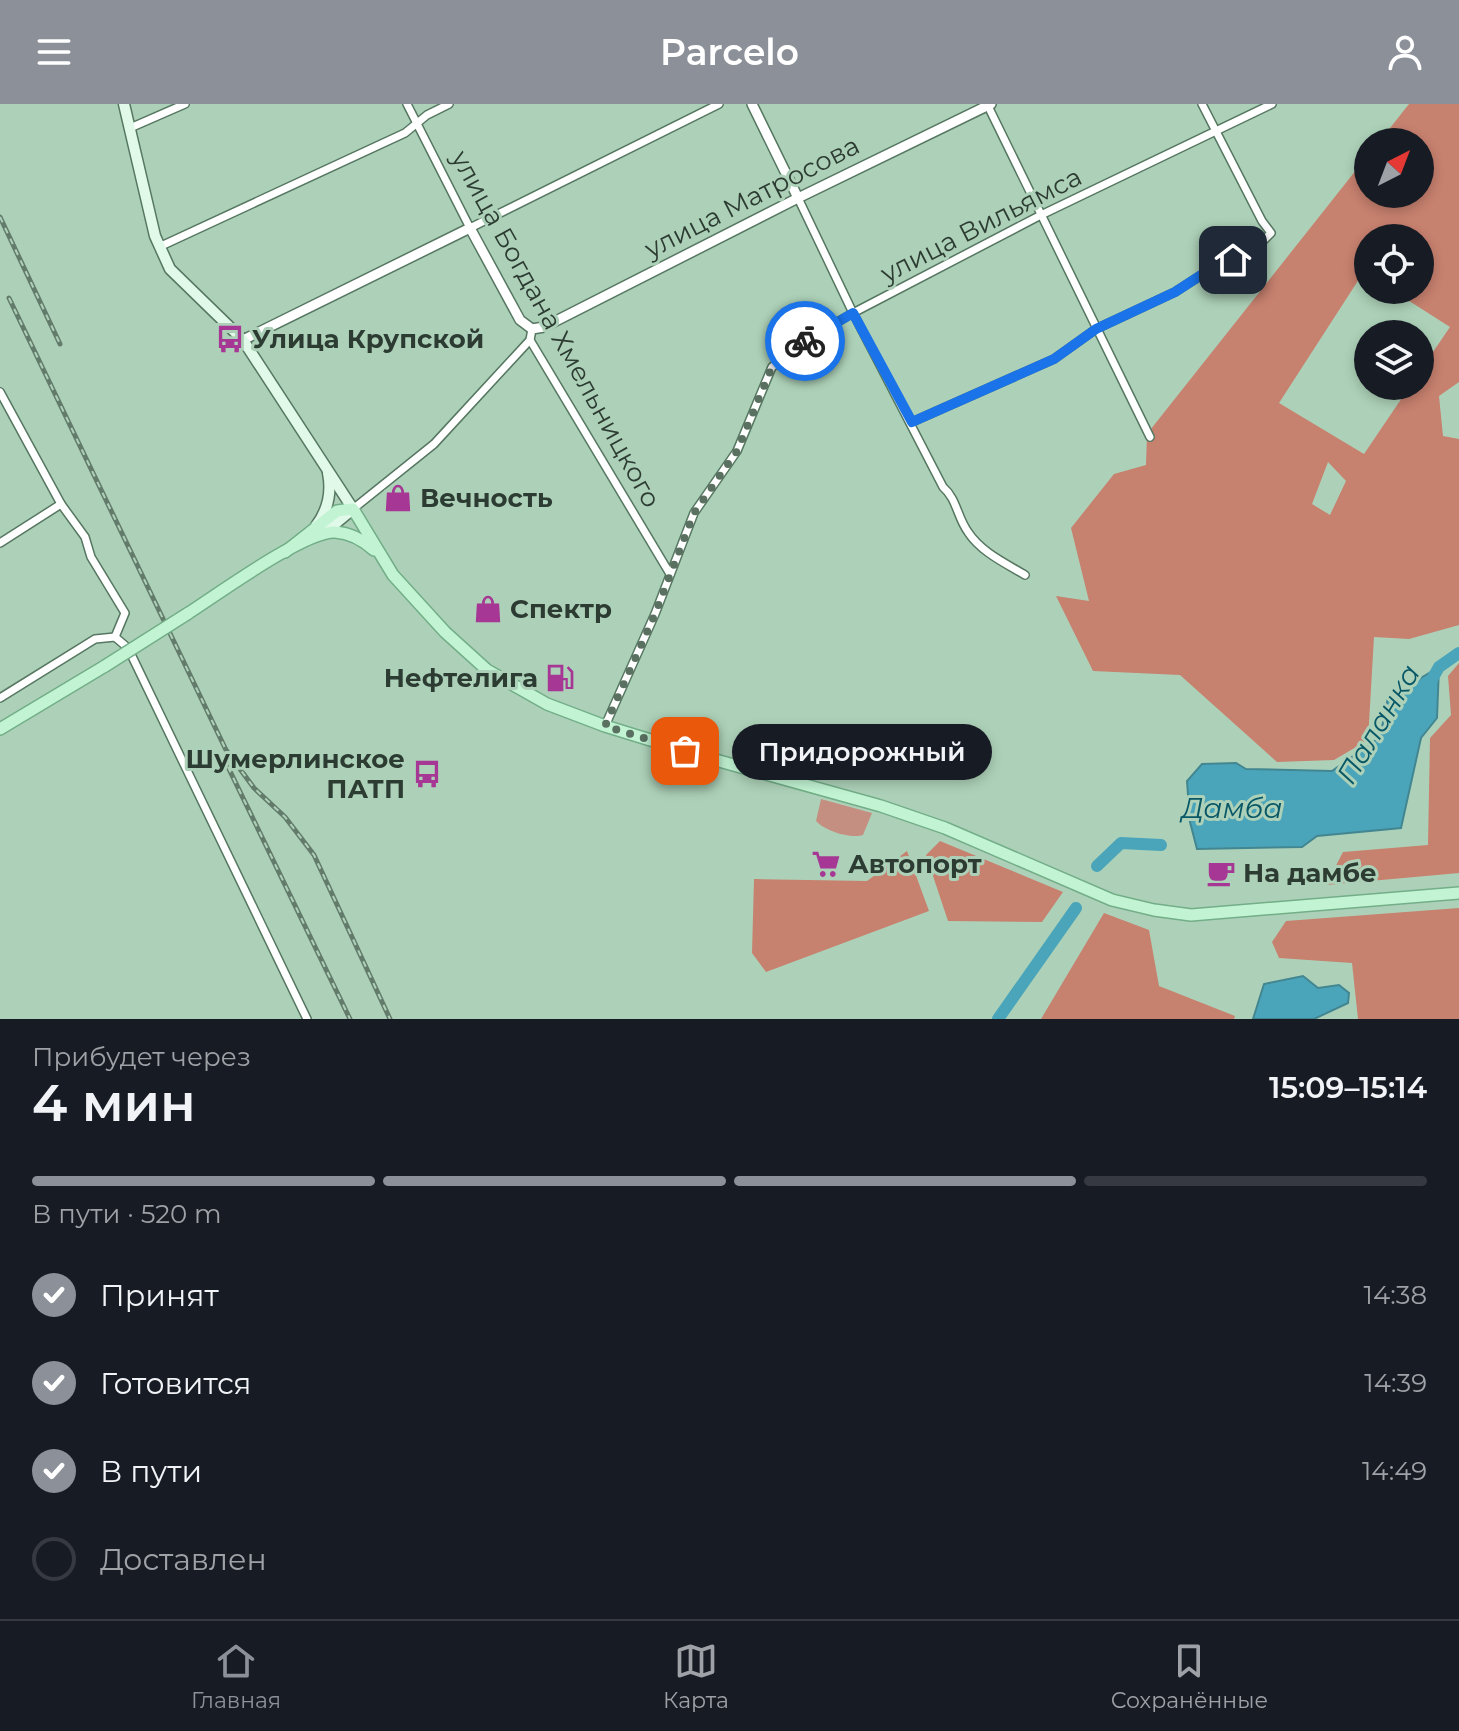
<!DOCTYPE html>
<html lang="ru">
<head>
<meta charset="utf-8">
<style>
  :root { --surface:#171b24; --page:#20242c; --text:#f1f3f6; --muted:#9ea1a6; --line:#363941; --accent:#8c9099 }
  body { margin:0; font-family:Montserrat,sans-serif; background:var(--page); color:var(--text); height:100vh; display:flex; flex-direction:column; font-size:30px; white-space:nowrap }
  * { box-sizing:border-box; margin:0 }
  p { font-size:26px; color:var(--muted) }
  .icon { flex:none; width:44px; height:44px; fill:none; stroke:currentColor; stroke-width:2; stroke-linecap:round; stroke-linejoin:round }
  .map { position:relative; height:915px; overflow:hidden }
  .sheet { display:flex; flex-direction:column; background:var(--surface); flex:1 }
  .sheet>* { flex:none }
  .needle { width:52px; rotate:42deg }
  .tools { position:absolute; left:1354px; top:24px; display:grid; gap:16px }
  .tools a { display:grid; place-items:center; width:80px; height:80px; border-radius:50%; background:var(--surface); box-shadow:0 4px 12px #0003; font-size:40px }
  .pin { position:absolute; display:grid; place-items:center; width:68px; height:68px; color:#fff; margin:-34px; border-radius:16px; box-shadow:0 4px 12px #0006 }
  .courier { position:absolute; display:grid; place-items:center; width:80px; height:80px; margin:-40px; border:6px solid #1a73e8; border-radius:50%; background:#fff; color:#222; box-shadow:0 2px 10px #0007 }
  .bubble { position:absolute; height:56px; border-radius:28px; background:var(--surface); box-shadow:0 4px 12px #0003; font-size:26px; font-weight:600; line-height:56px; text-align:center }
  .headline em { font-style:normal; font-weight:600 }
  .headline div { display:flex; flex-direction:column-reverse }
  .headline { display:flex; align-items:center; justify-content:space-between; height:136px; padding:0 32px }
  h1 { font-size:52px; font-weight:600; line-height:60px }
  .bar { display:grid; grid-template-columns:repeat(4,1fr); gap:12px 8px; align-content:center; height:96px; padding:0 32px }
  .bar i { height:10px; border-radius:6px; background:var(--line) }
  .bar .selected { background:var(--accent) }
  .bar p { grid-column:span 4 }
  ol { padding:0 32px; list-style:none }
  li { display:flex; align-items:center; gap:24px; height:88px }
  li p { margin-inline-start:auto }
  li .icon { padding:8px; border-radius:50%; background:var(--accent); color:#fff; stroke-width:4 }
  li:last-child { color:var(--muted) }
  li i { width:44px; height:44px; border:4px solid var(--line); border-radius:50% }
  header { display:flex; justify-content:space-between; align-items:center; height:104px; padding:0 32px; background:var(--accent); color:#fff; font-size:36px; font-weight:600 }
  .menu { display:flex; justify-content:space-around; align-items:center; height:112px; border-top:2px solid var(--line); background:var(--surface); font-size:22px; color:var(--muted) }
  .menu a { display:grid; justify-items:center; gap:4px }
  .menu .selected { color:var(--accent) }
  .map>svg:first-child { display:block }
  .green { fill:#c48f81 }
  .forest { fill:#c7816f; fill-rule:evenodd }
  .water { fill:#4ba5ba; stroke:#428691; stroke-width:2 }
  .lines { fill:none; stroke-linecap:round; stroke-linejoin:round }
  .river { stroke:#4ba5ba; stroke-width:12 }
  .minor-casing { stroke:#567761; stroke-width:10 }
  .tertiary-casing { stroke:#567761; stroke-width:12 }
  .secondary-casing { stroke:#567761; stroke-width:13 }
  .primary-casing { stroke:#73ae88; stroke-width:14 }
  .minor { stroke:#fff; stroke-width:7 }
  .tertiary { stroke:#fff; stroke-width:9 }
  .secondary { stroke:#e0f9e9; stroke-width:10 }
  .primary { stroke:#c2f4d3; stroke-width:11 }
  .rail-casing { stroke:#637b6b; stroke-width:5 }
  .rail { stroke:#add1b8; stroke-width:2; stroke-dasharray:6; stroke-linecap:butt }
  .primary-bridge-casing { stroke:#73ae88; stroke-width:14; stroke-linecap:butt }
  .primary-bridge { stroke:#c2f4d3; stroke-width:11 }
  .done { stroke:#5a7061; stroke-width:8; stroke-dasharray:0 14.4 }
  .route { stroke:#1a73e8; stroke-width:10 }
  .labels { text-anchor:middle; stroke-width:6; stroke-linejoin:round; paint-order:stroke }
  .street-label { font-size:26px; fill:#2d3c32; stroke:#add1b8 }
  .poi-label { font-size:26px; font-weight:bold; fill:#2d3c32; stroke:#add1b8; text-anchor:start }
  .water-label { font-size:28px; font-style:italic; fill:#085867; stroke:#add1b8 }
</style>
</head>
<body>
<header><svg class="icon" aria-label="menu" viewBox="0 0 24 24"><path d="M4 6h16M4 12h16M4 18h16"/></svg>Parcelo<svg class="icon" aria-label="person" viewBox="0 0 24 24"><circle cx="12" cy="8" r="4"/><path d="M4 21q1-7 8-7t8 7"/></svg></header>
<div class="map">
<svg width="1459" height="915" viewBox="0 0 1459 915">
  <rect width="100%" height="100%" fill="#add1b8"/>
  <!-- green -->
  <path class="green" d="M821,695L872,709L863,731C850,735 825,727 816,717Z"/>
  <!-- forest -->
  <g class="forest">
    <path d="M1409,0H1459V278L1439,292L1443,332L1459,335V521L1409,535L1374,533L1368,636L1334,656L1277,658L1180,571L1093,567L1056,492L1089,497L1071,424L1114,370L1146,361L1147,330L1368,51V90H1420V38H1379ZM1368,134H1420V186H1392L1450,223L1420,267V282H1410L1364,350L1279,299L1363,169L1368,171ZM1328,358L1346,377L1330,411L1312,400Z"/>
    <path d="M1459,559V769L1326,781L1343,748L1428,741L1430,634L1451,611L1448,572Z"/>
    <path d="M940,737L1063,788L1042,818L948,817L926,751Z"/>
    <path d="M907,747L929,807L766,868L752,849L754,775L867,777Z"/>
    <path d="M1459,804V915H1358L1352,859L1279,854L1272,838L1286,817Z"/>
    <path d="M1104,809L1149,826L1159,882L1235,912L1234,915H1041Z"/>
  </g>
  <!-- water -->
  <g class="water">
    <path d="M1439,563L1437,614L1421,634L1401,724L1317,732L1302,743L1197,745L1190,718L1187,677L1202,660L1236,659L1246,665L1332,667L1380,633L1388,594Z"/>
    <path d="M1303,872L1318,884L1339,881L1349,889L1348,899L1314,915H1253L1264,880Z"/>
  </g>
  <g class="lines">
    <!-- river -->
    <g class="river">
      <path d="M1431,577L1439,563L1459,549"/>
      <path d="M1097,762L1121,739L1161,741"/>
      <path d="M998,915L1076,804"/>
    </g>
    <defs>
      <g id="minor">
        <path d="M407,0L470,124L719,0"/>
        <path d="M987,0L1150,333"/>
        <path d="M130,24L185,0"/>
        <path d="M798,94L853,209L943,383C957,395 957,413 968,428C981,448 1005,459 1025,471"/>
        <path d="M159,143L405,29L427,11L449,0"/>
        <path d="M532,225L530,236L670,470"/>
        <path d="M0,288L61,400L85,433L91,453L125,509L115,533"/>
        <path d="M912,318L1054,255L1096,225L1175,188L1209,166L1254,146L1271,129L1262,117L1202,0"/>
        <path d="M353,405L434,340L530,236"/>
        <path d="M0,439L61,400"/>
        <path d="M115,533L128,544L307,915"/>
        <path d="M0,594L95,535L115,533"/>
        <path d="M605,622L655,510L694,409L737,347L772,263L808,235L853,209L1041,111L1272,0"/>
      </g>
      <g id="tertiary">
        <path d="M752,0L798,94"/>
        <path d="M243,236L470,124L520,216L532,225L544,223L798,94L991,0"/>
      </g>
      <g id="secondary">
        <path d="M124,0L155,132L170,165L243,236L353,405L324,429"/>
        <path d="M316,422C328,406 332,389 328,369"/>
      </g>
      <g id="primary">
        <path d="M285,448L337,407L353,405L393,471L445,528L487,566L547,600L605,622L712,655L881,702L945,724L1112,796L1154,806L1191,811L1459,789"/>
        <path d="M187,510C217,491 304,427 335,428C350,429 363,436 374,446"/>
        <path d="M0,625L105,562"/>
      </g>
    </defs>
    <!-- minor casing -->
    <use href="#minor" class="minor-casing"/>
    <!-- tertiary casing -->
    <use href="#tertiary" class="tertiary-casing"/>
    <!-- secondary casing -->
    <use href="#secondary" class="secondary-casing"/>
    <!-- primary casing -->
    <use href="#primary" class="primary-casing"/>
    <!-- minor -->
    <use href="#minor" class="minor"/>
    <!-- tertiary -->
    <use href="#tertiary" class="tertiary"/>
    <!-- secondary -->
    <use href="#secondary" class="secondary"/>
    <!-- primary -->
    <use href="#primary" class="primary"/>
    <defs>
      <g id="rail">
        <path d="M0,113L60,240"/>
        <path d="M9,194L226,646L254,684L285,713L314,751L390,915"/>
        <path d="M228,663L350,915"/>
      </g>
    </defs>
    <!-- rail casing -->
    <use href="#rail" class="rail-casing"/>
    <!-- rail -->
    <use href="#rail" class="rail"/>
    <defs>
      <path id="primary-bridge" d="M105,562L187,510"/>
    </defs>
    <!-- primary-bridge casing -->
    <use href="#primary-bridge" class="primary-bridge-casing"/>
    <!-- primary-bridge -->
    <use href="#primary-bridge" class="primary-bridge"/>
  </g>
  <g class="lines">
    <!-- done -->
    <path class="done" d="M685,647L605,622L655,510L694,409L737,347L772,263L805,237"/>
    <!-- route -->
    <path class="route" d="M805,237L853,209L912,318L1054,255L1096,225L1175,188L1209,166L1233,156"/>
  </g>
  <!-- icons -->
  <defs>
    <symbol id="bus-bare" viewBox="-9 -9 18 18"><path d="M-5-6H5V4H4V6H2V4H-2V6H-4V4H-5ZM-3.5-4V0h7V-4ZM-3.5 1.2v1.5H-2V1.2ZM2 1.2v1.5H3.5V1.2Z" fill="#a63794" stroke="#add1b8" stroke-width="2.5" paint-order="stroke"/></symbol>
    <symbol id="shop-bare" viewBox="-9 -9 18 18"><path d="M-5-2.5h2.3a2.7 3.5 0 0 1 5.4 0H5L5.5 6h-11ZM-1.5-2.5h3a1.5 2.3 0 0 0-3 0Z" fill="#a63794" stroke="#add1b8" stroke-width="2.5" paint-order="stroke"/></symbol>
    <symbol id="fuel-bare" viewBox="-9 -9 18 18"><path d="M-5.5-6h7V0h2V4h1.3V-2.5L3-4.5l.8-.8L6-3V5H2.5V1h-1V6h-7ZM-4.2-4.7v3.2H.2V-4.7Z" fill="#a63794" stroke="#add1b8" stroke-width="2.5" paint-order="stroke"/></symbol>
    <symbol id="supermarket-bare" viewBox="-9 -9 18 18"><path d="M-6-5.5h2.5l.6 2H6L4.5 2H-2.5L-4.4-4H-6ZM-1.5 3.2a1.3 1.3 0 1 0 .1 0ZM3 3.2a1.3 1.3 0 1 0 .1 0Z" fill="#a63794" stroke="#add1b8" stroke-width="2.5" paint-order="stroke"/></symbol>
    <symbol id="cafe-bare" viewBox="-9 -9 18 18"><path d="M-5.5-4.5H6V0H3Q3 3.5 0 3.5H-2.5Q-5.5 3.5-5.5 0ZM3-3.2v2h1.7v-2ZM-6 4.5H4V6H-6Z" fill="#a63794" stroke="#add1b8" stroke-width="2.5" paint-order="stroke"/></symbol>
  </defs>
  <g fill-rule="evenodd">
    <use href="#bus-bare" x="210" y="215" width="40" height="40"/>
    <use href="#shop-bare" x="378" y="374" width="40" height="40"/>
    <use href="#shop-bare" x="468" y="485" width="40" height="40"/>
    <use href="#fuel-bare" x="540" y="554" width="40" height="40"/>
    <use href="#bus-bare" x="407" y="650" width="40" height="40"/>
    <use href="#supermarket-bare" x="806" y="740" width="40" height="40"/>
    <use href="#cafe-bare" x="1201" y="749" width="40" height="40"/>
  </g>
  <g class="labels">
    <!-- street labels -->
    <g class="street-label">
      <text transform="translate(752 93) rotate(-27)" y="9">улица Матросова</text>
      <text transform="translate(981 121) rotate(-27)" y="9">улица Вильямса</text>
      <text transform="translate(556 225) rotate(61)" y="9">улица Богдана Хмельницкого</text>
    </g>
    <!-- poi labels -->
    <g class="poi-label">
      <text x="252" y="244">Улица Крупской</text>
      <text x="420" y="403">Вечность</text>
      <text x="510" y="514">Спектр</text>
      <text x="538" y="583" text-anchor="end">Нефтелига</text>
      <text x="405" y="664" text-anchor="end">Шумерлинское<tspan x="405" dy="30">ПАТП</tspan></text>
      <text x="848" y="769">Автопорт</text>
      <text x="1243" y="778">На дамбе</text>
    </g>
    <!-- water labels -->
    <g class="water-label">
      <text transform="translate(1378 620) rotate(-59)" y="10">Паланка</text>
      <text x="1232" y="714">Дамба</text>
    </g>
  </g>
</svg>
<div class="tools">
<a><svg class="needle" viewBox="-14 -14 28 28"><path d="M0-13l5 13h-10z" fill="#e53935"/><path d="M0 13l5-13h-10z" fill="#9ea1a6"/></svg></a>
<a><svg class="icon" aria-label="locate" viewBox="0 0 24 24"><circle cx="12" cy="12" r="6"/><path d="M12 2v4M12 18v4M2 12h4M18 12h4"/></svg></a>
<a><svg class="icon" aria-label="layers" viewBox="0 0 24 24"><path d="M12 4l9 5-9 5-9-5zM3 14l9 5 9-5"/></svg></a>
</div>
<div class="pin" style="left:685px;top:647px;background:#ea580c"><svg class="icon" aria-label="bag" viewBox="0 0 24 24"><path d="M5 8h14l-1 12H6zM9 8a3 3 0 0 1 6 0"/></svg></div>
<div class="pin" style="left:1233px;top:156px;background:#1f2937"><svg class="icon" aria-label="home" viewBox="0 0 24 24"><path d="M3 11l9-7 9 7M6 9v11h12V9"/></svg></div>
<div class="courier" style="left:805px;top:237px"><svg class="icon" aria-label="bike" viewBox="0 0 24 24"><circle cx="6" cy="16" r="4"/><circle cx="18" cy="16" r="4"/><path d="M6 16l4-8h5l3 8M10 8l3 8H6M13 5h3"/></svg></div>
<div class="bubble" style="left:732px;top:620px;width:260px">Придорожный</div>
</div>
<section class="sheet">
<div class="headline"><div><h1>4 мин</h1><p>Прибудет через</p></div><em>15:09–15:14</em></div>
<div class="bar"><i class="selected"></i><i class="selected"></i><i class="selected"></i><i></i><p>В пути · 520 m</p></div>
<ol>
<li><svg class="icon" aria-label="check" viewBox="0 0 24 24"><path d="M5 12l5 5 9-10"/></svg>Принят<p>14:38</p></li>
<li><svg class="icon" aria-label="check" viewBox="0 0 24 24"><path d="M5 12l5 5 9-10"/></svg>Готовится<p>14:39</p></li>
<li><svg class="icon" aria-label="check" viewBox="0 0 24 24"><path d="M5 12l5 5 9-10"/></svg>В пути<p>14:49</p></li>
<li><i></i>Доставлен</li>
</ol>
</section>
<nav class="menu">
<a class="selected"><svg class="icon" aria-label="home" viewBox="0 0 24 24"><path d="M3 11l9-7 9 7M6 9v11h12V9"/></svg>Главная</a>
<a><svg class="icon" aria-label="map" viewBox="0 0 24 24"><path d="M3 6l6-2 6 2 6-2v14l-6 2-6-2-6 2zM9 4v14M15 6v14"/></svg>Карта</a>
<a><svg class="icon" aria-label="saved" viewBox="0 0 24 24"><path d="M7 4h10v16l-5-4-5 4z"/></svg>Сохранённые</a>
</nav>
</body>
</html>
